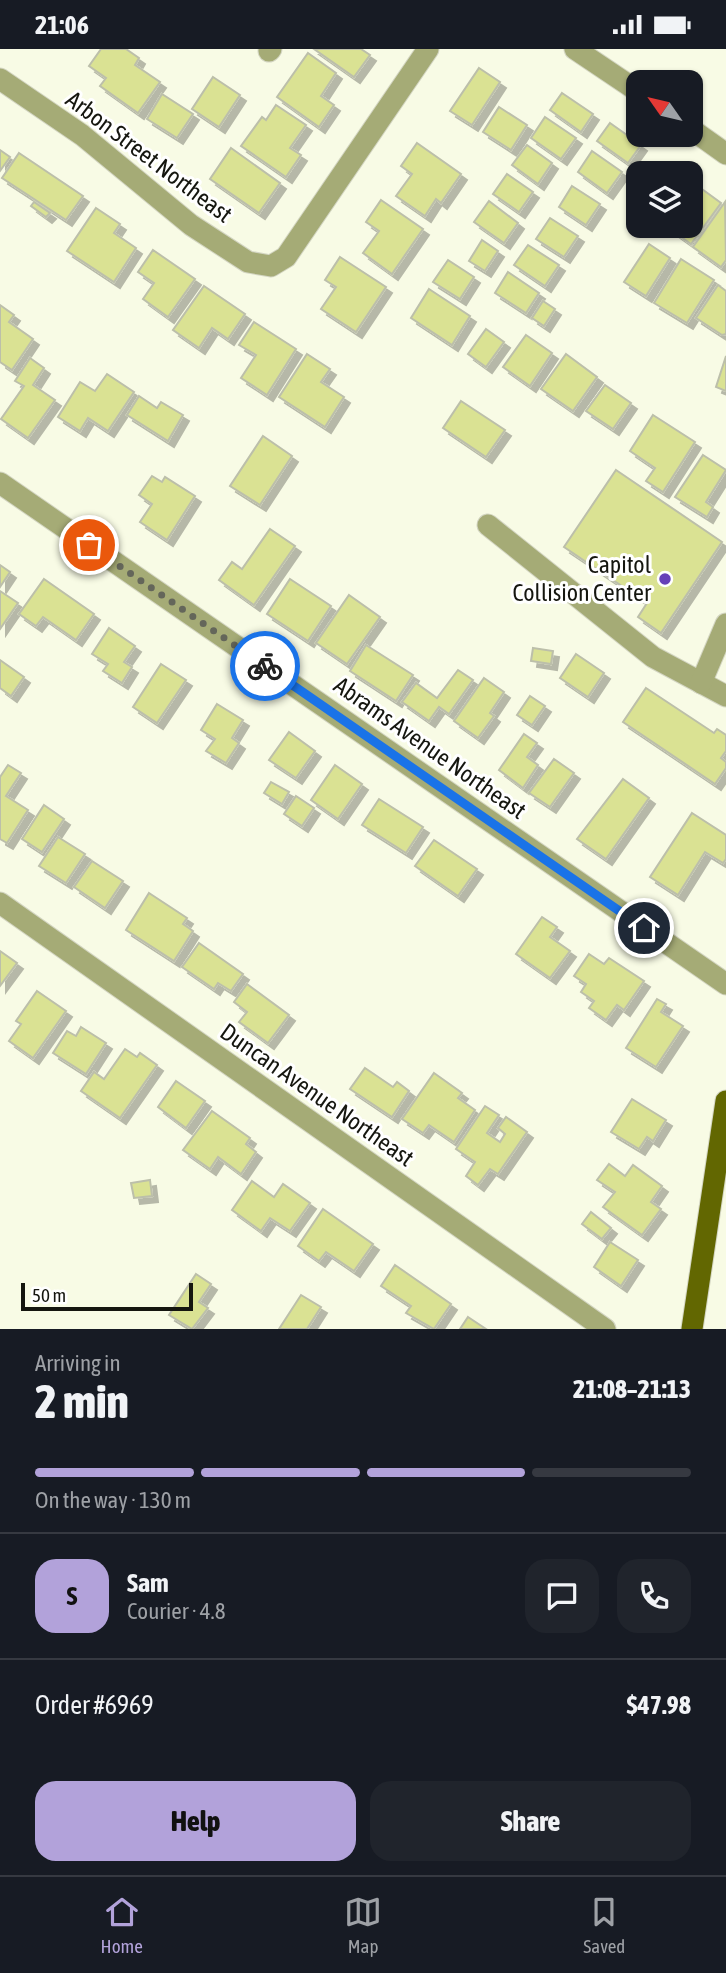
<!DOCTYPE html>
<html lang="en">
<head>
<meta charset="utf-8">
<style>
  :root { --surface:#171b24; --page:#20242c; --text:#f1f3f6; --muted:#9ea1a6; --line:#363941; --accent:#b2a2da }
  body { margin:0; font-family:"Asap Condensed",sans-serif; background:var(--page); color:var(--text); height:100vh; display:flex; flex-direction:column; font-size:26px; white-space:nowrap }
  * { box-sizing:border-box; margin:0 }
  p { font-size:23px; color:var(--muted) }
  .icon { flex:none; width:38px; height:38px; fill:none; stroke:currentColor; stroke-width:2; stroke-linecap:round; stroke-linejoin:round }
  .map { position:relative; height:1280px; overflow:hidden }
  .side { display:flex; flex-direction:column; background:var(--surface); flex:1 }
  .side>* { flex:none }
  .needle { width:46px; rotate:304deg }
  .buttons { position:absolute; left:626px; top:21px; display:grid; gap:14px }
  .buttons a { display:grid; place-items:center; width:77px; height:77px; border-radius:14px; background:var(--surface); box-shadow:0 2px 5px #0004; font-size:35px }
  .scale { position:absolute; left:21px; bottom:18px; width:172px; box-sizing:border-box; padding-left:7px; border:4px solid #15160f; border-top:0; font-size:19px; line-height:24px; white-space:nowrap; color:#15160f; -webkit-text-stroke:5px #fff; paint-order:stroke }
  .pin { position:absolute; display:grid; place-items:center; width:60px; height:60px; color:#fff; margin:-30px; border:4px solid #fff; border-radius:50%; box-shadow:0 2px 7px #0007 }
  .courier { position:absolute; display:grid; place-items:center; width:70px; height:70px; margin:-35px; border:5px solid #1a73e8; border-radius:50%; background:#fff; color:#222; box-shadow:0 2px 9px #0007 }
  .headline em { font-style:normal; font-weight:800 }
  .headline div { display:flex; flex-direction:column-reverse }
  .headline { display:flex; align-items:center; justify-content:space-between; height:119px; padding:0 35px }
  h1 { font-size:46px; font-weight:800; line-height:52px }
  .bar { display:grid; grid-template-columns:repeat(4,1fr); gap:10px 7px; align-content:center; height:84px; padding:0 35px }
  .bar i { height:9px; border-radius:5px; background:var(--line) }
  .bar .active { background:var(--accent) }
  .bar p { grid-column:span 4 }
  .line { display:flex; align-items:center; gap:18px; padding:0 35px; border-top:2px solid var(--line) }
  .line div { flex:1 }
  .round { display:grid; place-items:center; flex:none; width:74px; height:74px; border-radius:21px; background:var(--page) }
  .cta { display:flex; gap:14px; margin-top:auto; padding:14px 35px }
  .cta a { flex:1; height:80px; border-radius:21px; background:var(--accent); color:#111; font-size:28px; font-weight:800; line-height:80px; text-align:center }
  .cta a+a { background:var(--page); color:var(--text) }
  .status { display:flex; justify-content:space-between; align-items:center; height:49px; padding:0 35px; background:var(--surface); direction:ltr }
  .status svg { height:19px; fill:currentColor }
  .dock { display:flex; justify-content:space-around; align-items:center; height:98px; border-top:2px solid var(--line); background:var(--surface); font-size:19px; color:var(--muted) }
  .dock a { display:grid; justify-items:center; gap:4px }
  .dock .active { color:var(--accent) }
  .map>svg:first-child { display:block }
  .building { fill:#dae293; stroke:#bcbfaa; stroke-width:2; filter:url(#shadow) }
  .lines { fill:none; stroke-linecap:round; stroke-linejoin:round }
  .minor-casing { stroke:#d4d6c3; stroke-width:23 }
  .major-casing { stroke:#d4d6c3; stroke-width:23 }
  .minor { stroke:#a5ab76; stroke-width:21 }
  .major { stroke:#626701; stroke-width:21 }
  .done { stroke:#64665a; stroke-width:7; stroke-dasharray:0 12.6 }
  .route { stroke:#1a73e8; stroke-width:9 }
  .poi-dot { fill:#6640b8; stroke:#fff; stroke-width:2.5 }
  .labels { text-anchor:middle; stroke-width:6; stroke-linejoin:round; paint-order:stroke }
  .street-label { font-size:24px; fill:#15160f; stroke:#fff }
  .poi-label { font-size:24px; fill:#15160f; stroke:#fff; text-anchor:end }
</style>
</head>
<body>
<div class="status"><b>21:06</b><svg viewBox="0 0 49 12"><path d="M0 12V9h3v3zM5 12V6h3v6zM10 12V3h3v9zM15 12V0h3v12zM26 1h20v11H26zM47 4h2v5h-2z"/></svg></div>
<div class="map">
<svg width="726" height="1280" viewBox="0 0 726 1280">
  <defs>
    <filter id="shadow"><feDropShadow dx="6" dy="6" stdDeviation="0" flood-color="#0004"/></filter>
  </defs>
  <rect width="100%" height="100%" fill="#f8fbe5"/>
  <!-- building -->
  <g class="building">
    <path d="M101,0H126L139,9L135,16L160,33L138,64L100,37L106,29L89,17Z"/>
    <path d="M314,0H361L370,6L354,28Z"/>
    <path d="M308,4L336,24L321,47L334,56L319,78L277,48Z"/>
    <path d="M479,19L500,33L472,76L450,62Z"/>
    <path d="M213,28L240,46L219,78L192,60Z"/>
    <path d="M562,44L593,65L581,83L550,61Z"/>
    <path d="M162,45L193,65L177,89L147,70Z"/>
    <path d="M276,56L306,76L290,99L301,106L286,128L241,97L262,68L266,71Z"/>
    <path d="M499,58L527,76L511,101L483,83Z"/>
    <path d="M545,68L576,89L561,110L531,89Z"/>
    <path d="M610,74L641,96L628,114L597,92Z"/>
    <path d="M417,94L461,125L441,154L436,150L425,167L396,147L412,125L401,117Z"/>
    <path d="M527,96L552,114L538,135L512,116Z"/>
    <path d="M231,99L280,134L259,164L210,130Z"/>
    <path d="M0,101L10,108L0,122Z"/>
    <path d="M592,102L622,123L607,144L578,123Z"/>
    <path d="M19,104L83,147L66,171L2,129Z"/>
    <path d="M507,125L533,143L519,163L493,145Z"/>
    <path d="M691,132L721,154L691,195L666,177H691Z"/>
    <path d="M572,137L600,155L586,176L559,158Z"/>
    <path d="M381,151L423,180L392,225L363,204L379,182L366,173Z"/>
    <path d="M489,152L518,174L504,194L474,173Z"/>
    <path d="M34,153L50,164L46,168L31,157Z"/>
    <path d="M725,153L726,211L721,218L693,198Z"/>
    <path d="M96,159L120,175L114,184L136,199L114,233L67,202Z"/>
    <path d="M550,169L578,187L564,208L536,190Z"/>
    <path d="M482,191L498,202L485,222L469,212Z"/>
    <path d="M649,195L670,209L646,247L624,233Z"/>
    <path d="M528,196L559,216L545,237L514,216Z"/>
    <path d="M153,201L195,230L168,268L143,250L154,234L138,223Z"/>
    <path d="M340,208L386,238L356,283L321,260L336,238L325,231Z"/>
    <path d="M681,210L714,231L687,274L654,254Z"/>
    <path d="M448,211L474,228L460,250L433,233Z"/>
    <path d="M508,223L539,244L526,264L495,244Z"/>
    <path d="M718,236L726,242V285L722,286L696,269Z"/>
    <path d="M204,237L245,265L228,290L212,279L199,299L173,281Z"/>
    <path d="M429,240L470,267L452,296L411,269Z"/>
    <path d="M543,252L555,260L544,277L532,269Z"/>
    <path d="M0,256L14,266L9,273L33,290L12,321L0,313Z"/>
    <path d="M254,273L296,300L267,346L241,329L256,306L239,296Z"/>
    <path d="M486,280L504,293L486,318L468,305Z"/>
    <path d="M526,286L552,304L530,337L503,318Z"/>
    <path d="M307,305L330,320L321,333L344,348L325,378L279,348Z"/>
    <path d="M566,305L597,328L573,362L541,340Z"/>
    <path d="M726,307V342L716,338Z"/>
    <path d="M30,309L44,319L33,336L55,351L28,389L1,370L24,337L15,332Z"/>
    <path d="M107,325L134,343L108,382L88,369L80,382L58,368L80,333L95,342Z"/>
    <path d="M605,336L631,354L613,380L586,362Z"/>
    <path d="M139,347L157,359L161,353L183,366L168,392L127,366Z"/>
    <path d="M461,352L505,381L486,408L443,379Z"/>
    <path d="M653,366L695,393L663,443L646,432L655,419L630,402Z"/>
    <path d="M263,387L292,407L260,456L230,437Z"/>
    <path d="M703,406L726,421L706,453L713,458L707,468L675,448Z"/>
    <path d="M616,421L722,493L661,584L638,568L647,554L564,498Z"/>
    <path d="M152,427L162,433L165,428L195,447L167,491L140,473L152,455L139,446Z"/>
    <path d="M270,480L295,497L254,556L219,531L232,513L242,520Z"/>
    <path d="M0,516L10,523L0,538Z"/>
    <path d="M44,530L94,565L76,591L43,568L36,577L19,565Z"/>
    <path d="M290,530L331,557L308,592L267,565Z"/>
    <path d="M0,542L18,554L0,580Z"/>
    <path d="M349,546L380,568L347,615L316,594Z"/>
    <path d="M109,579L135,597L124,613L132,618L122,634L103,622L108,615L92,605Z"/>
    <path d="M366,596L413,626L396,652L350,622Z"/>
    <path d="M533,599L553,602L551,615L531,612Z"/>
    <path d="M576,605L604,624L588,648L560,629Z"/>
    <path d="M0,611L24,628L11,647L0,639Z"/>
    <path d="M161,615L186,631L157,674L133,658Z"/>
    <path d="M458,621L473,631L449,665L439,658L429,672L402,653L416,634L437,649Z"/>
    <path d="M484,629L504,643L490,664L494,667L478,689L454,672Z"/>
    <path d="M646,639L714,684L717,680L726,686V702L721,709L726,713V719L715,735L623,673Z"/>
    <path d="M530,647L545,657L532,676L517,666Z"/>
    <path d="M217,655L243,671L232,689L239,694L226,714L206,702L215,690L201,681Z"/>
    <path d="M289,683L315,702L296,729L269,711Z"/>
    <path d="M524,685L537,694L527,708L538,716L523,739L499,721Z"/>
    <path d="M554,710L574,724L550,758L529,744Z"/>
    <path d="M8,716L21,724L6,747L28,761L7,794L0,790V728Z"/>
    <path d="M335,716L362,735L338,770L311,751Z"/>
    <path d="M623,730L649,749L606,810L577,790Z"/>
    <path d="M271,733L289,743L282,755L264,744Z"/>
    <path d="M296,747L314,759L302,777L284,765Z"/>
    <path d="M379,750L423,778L406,804L362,776Z"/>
    <path d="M44,756L64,770L42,803L22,790Z"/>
    <path d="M692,764L726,786V810L723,814L705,803L678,846L650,828Z"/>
    <path d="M58,788L85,805L66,834L39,817Z"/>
    <path d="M434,791L477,820L458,847L415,817Z"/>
    <path d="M92,812L123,832L105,859L74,838Z"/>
    <path d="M149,844L187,869L183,875L193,882L174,912L126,881Z"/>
    <path d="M542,868L557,878L550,888L570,902L550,929L516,905Z"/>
    <path d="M199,894L243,925L231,942L218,934L214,940L182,918Z"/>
    <path d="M0,902L17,914L0,937Z"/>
    <path d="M589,905L604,915L609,909L644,932L624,961L617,956L606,971L589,959L594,952L581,943L586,935L574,927Z"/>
    <path d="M247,935L289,966L268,994L239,973L247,963L234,953Z"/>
    <path d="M37,942L66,962L33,1009L9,992L21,975L16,972Z"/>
    <path d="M657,950L666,955L661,963L683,977L656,1018L626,999Z"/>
    <path d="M81,978L106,994L86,1025L53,1004L67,982L76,987Z"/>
    <path d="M125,1000L137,1008L140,1004L157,1016L120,1069L81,1042L94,1023L104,1030Z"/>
    <path d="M365,1019L393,1038L397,1033L409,1042L392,1068L350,1040Z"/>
    <path d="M434,1024L462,1044L458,1049L475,1061L454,1093L429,1076L423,1084L402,1070Z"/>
    <path d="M176,1032L205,1052L186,1079L158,1058Z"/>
    <path d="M632,1050L666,1071L653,1092L647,1088L639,1100L611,1083Z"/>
    <path d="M485,1057L499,1066L487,1084L500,1093L505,1085L498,1079L506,1068L527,1083L498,1125L490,1120L478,1136L466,1127L475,1113L456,1100Z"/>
    <path d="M212,1062L250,1089L246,1095L256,1103L241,1125L218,1108L210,1120L183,1101Z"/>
    <path d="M609,1115L625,1127L633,1116L662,1137L651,1153L661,1160L642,1186L603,1158L615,1143L597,1131Z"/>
    <path d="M150,1131L152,1147L134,1149L131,1134Z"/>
    <path d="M252,1132L274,1148L283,1135L310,1154L290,1182L270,1169L261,1182L232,1161Z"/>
    <path d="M323,1160L373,1195L354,1222L326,1203L319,1212L298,1197Z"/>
    <path d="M591,1163L611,1179L602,1190L582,1175Z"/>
    <path d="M610,1193L638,1211L621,1237L594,1218Z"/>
    <path d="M395,1216L451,1255L434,1280L406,1264L411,1257L381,1237Z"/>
    <path d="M196,1225L211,1235L199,1253L208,1259L192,1280L169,1266Z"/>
    <path d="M301,1246L321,1258L307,1280H279Z"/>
    <path d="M468,1268L486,1280H460Z"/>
  </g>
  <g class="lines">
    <defs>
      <g id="minor">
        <path d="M575,0L639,43"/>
        <path d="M269,2L271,0"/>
        <path d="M0,30L82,86L191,176L248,213L271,217L286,208L428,0"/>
        <path d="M691,80L726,105"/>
        <path d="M0,434L726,935"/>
        <path d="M488,476L653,608L726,647"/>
        <path d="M701,634L726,575"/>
        <path d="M0,854L605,1280"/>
      </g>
      <path id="major" d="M692,1280L726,1052"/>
    </defs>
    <!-- minor casing -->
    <use href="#minor" class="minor-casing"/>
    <!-- major casing -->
    <use href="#major" class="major-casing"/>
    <!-- minor -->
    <use href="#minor" class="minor"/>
    <!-- major -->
    <use href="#major" class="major"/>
  </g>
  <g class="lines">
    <!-- done -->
    <path class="done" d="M89,496L265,617"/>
    <!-- route -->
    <path class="route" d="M265,617L644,879"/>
  </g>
  <!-- markers -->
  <circle class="poi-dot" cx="665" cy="530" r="7"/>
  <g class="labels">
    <!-- street labels -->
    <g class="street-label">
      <text transform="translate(149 108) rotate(37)" y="8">Arbon Street Northeast</text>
      <text transform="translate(430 699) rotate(35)" y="8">Abrams Avenue Northeast</text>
      <text transform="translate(317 1046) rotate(35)" y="8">Duncan Avenue Northeast</text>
    </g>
    <!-- poi labels -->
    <g class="poi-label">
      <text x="651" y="524">Capitol<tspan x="651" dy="28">Collision Center</tspan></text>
    </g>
  </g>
</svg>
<div class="buttons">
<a><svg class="needle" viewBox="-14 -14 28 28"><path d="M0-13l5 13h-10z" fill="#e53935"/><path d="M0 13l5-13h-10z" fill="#9ea1a6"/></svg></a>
<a><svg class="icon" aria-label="layers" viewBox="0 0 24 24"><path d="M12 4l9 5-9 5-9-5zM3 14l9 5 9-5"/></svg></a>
</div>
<div class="scale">50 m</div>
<div class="pin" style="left:89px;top:496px;background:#ea580c"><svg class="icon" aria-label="bag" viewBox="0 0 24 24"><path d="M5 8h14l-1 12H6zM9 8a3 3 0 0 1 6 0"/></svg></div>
<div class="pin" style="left:644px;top:879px;background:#1f2937"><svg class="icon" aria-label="home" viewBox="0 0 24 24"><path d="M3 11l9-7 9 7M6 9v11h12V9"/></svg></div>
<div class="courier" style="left:265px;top:617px"><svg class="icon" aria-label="bike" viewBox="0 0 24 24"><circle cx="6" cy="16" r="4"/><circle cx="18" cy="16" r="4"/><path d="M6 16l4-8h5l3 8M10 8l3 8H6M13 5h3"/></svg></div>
</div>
<section class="side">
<div class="headline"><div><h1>2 min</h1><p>Arriving in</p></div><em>21:08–21:13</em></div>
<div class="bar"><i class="active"></i><i class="active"></i><i class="active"></i><i></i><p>On the way · 130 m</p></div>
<div class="line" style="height:126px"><b class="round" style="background:var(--accent);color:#111">S</b><div><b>Sam</b><p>Courier · 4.8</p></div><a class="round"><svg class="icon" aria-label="chat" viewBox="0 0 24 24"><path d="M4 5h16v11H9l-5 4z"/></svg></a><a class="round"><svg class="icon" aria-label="phone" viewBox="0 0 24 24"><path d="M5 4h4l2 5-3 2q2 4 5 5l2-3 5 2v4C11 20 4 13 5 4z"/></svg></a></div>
<div class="line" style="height:91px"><div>Order #6969</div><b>$47.98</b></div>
<div class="cta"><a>Help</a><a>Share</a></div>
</section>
<nav class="dock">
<a class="active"><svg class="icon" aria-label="home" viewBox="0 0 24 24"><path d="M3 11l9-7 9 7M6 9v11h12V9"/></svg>Home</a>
<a><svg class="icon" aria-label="map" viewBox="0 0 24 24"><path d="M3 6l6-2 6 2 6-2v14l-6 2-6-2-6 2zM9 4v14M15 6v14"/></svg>Map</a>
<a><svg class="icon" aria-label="saved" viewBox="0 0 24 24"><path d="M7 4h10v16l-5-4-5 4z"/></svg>Saved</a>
</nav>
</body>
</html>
